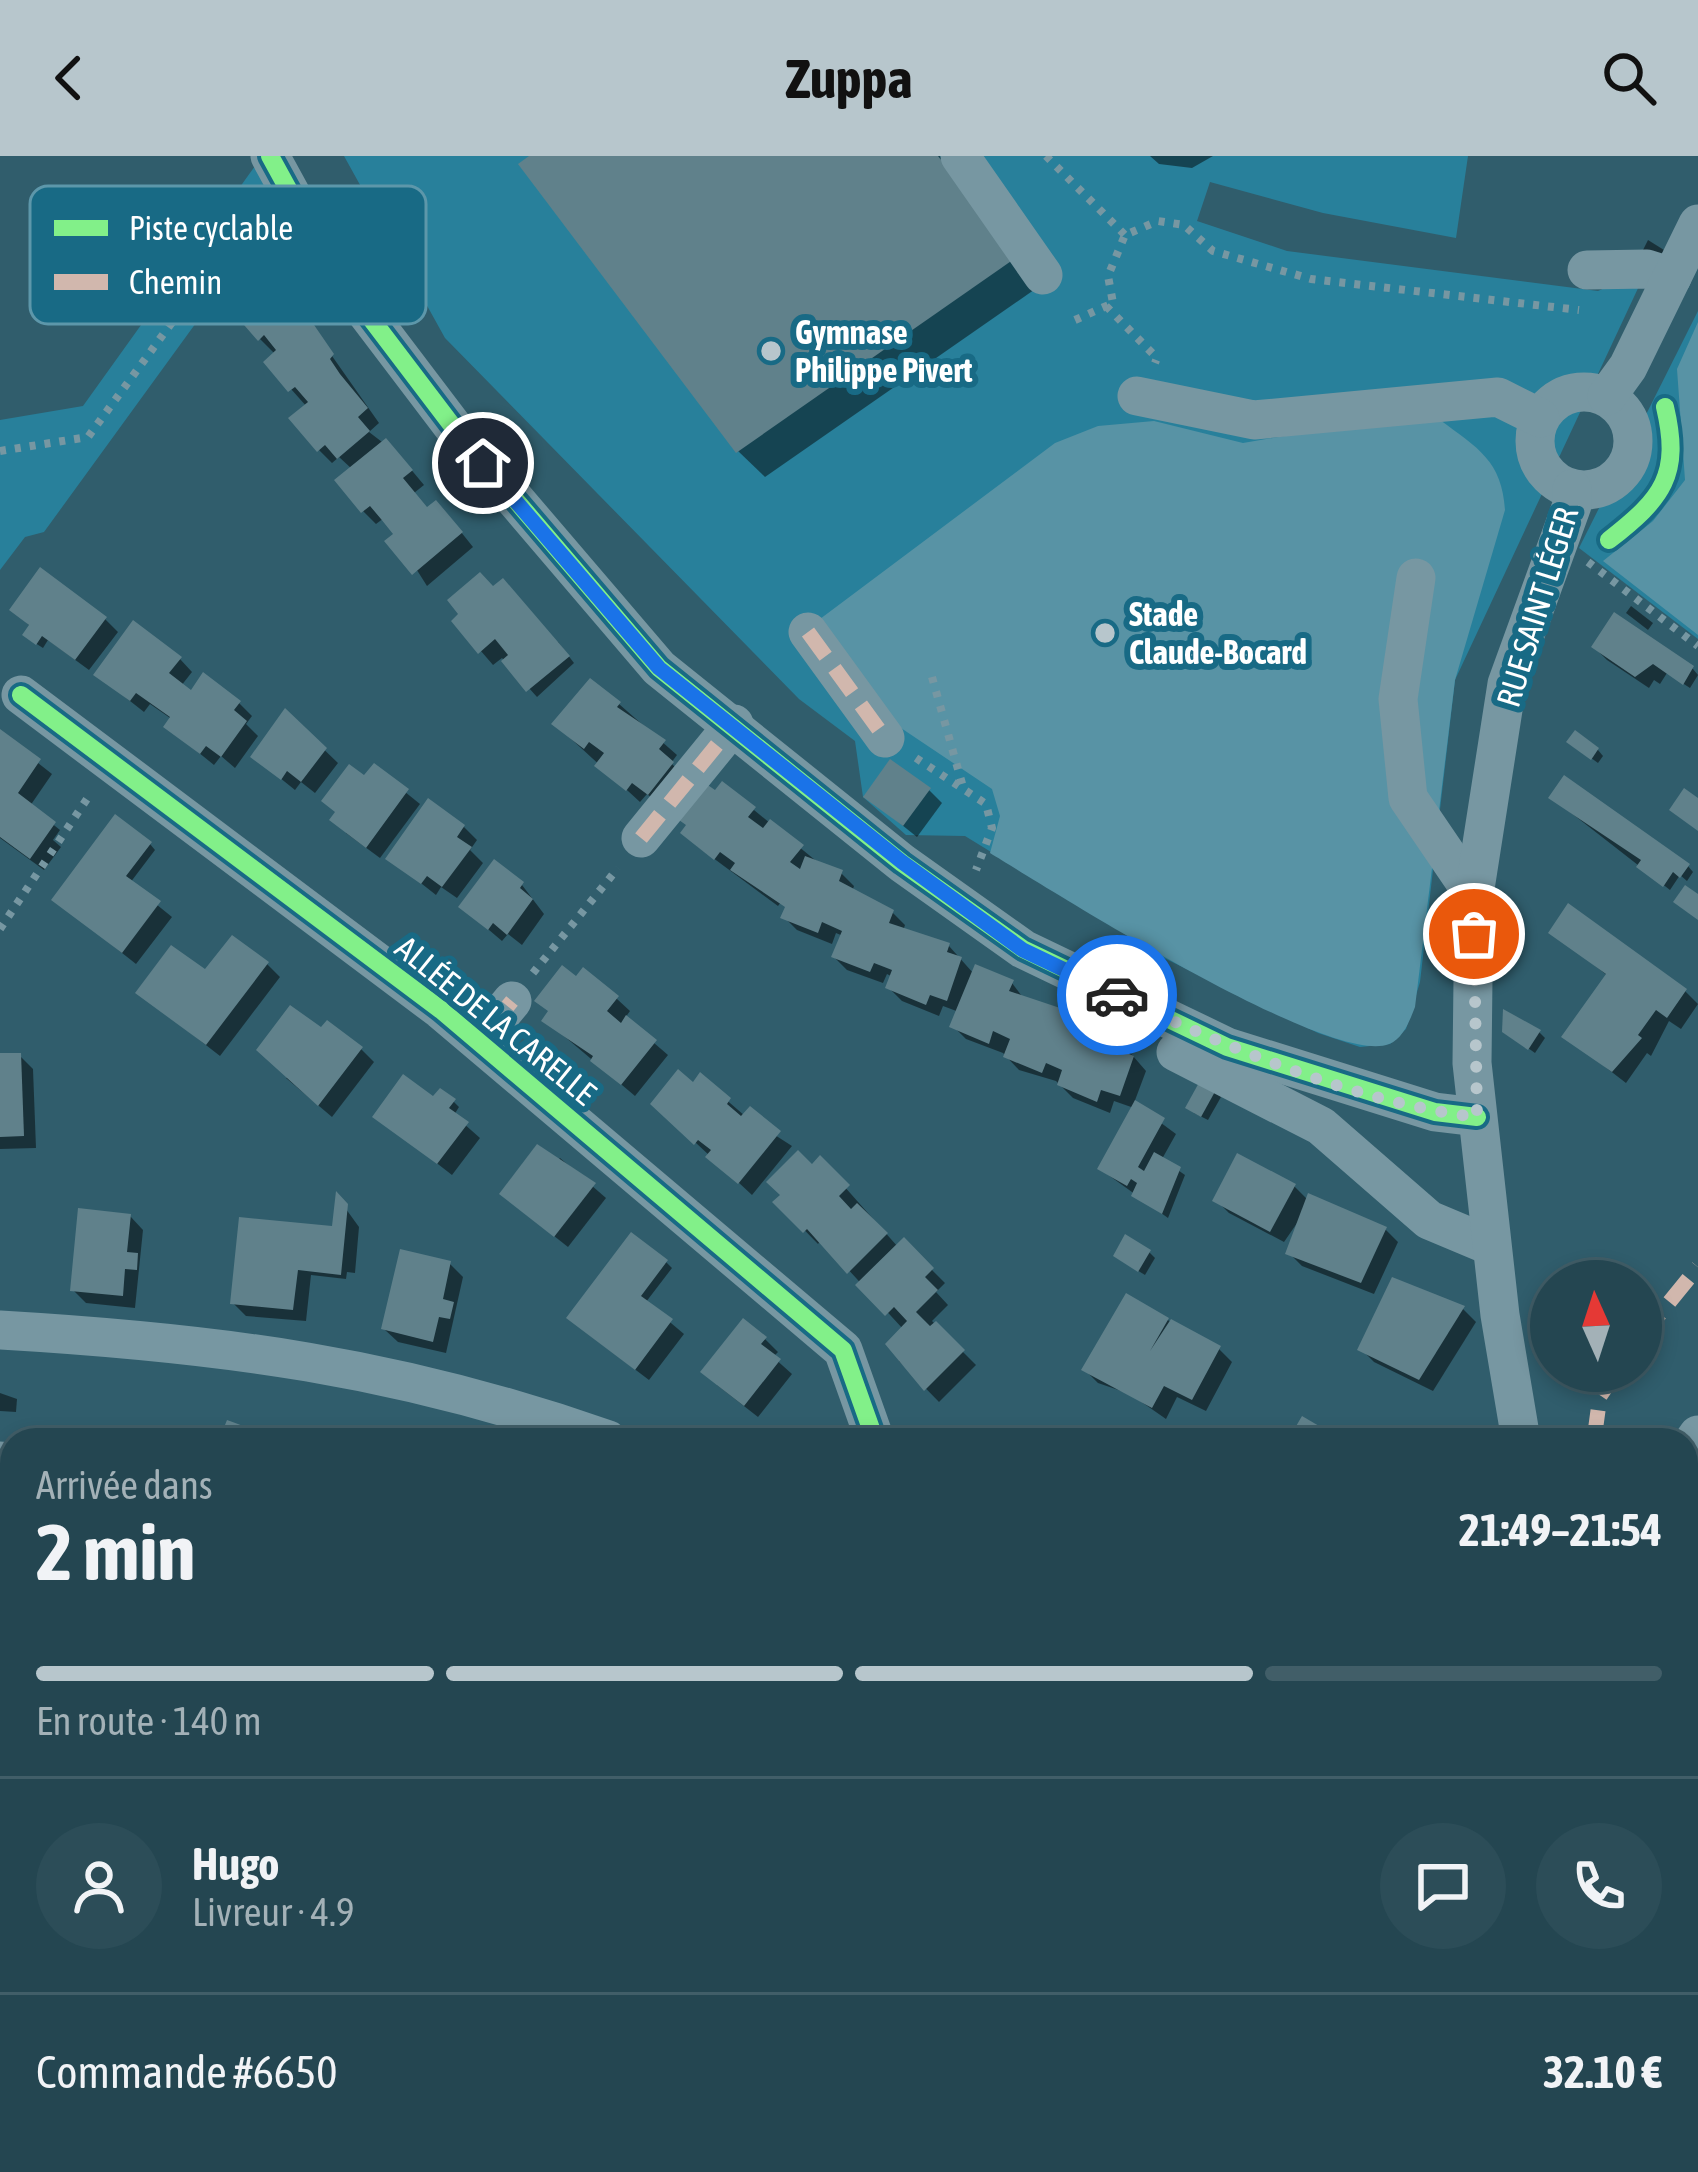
<!DOCTYPE html>
<html lang="fr">
<head>
<meta charset="utf-8">
<style>
  :root { --surface:#244651; --page:#2c4d58; --text:#f1f3f6; --muted:#a3b1b7; --line:#415e68; --accent:#b7c6cc }
  body { margin:0; font-family:"Asap Condensed",sans-serif; background:var(--page); color:var(--text); height:100vh; display:flex; flex-direction:column; font-size:45px; white-space:nowrap }
  * { box-sizing:border-box; margin:0 }
  p { font-size:39px; color:var(--muted) }
  .icon { flex:none; width:66px; height:66px; fill:none; stroke:currentColor; stroke-width:2; stroke-linecap:round; stroke-linejoin:round }
  .map { position:relative; flex:1; overflow:hidden }
  .drawer { position:absolute; left:0px; top:1272px; width:1698px; height:744px; display:flex; flex-direction:column; background:var(--surface); border-radius:36px 36px 0 0; box-shadow:0 6px 18px #0003,0 0 0 3px var(--line) }
  .drawer>* { flex:none }
  .needle { width:78px; rotate:357deg }
  .tools { position:absolute; left:1530px; top:1104px; display:grid; gap:24px }
  .tools a { display:grid; place-items:center; width:132px; height:132px; border-radius:50%; background:var(--surface); box-shadow:0 6px 18px #0003,0 0 0 3px var(--line); font-size:60px }
  .pin { position:absolute; display:grid; place-items:center; width:102px; height:102px; color:#fff; margin:-51px; border:6px solid #fff; border-radius:50%; box-shadow:0 3px 12px #0007 }
  .courier { position:absolute; display:grid; place-items:center; width:120px; height:120px; margin:-60px; border:9px solid #1a73e8; border-radius:50%; background:#fff; color:#222; box-shadow:0 3px 15px #0007 }
  .summary em { font-style:normal; font-weight:700 }
  .summary div { display:flex; flex-direction:column-reverse }
  .summary { display:flex; align-items:center; justify-content:space-between; height:204px; padding:0 36px }
  h1 { font-size:78px; font-weight:700; line-height:90px }
  .bar { display:grid; grid-template-columns:repeat(4,1fr); gap:18px 12px; align-content:center; height:144px; padding:0 36px }
  .bar i { height:15px; border-radius:9px; background:var(--line) }
  .bar .active { background:var(--accent) }
  .bar p { grid-column:span 4 }
  .line { display:flex; align-items:center; gap:30px; padding:0 36px; border-top:3px solid var(--line) }
  .line div { flex:1 }
  .round { display:grid; place-items:center; flex:none; width:126px; height:126px; border-radius:63px; background:var(--page) }
  header { display:flex; justify-content:space-between; align-items:center; height:156px; padding:0 36px; background:var(--accent); color:#111; font-size:54px; font-weight:700 }
  .map>svg:first-child { display:block }
  .green { fill:#28809b }
  .water { fill:#5893a5 }
  .shadow { fill:#0007 }
  .building { fill:#60818b }
  .lines { fill:none; stroke-linecap:round; stroke-linejoin:round }
  .path { stroke:#7797a2; stroke-width:8; stroke-dasharray:6 9; stroke-linecap:butt }
  .minor { stroke:#7797a2; stroke-width:39 }
  .quiet { stroke:#d1b7ad; stroke-width:15; stroke-dasharray:30 15; stroke-linecap:butt }
  .cycleway-casing { stroke:#186a85; stroke-width:26 }
  .cycleway { stroke:#82f089; stroke-width:18 }
  .done { stroke:#b7c6cc; stroke-width:12; stroke-dasharray:0 21.6 }
  .route { stroke:#1a73e8; stroke-width:15 }
  .poi-dot { fill:#b7c6cc; stroke:#186a85; stroke-width:4.5 }
  .labels { text-anchor:middle; stroke-width:12; stroke-linejoin:round; paint-order:stroke }
  .poi-label { font-size:33px; font-weight:bold; fill:#fff; stroke:#186a85; text-anchor:start }
  .street-label { font-size:33px; fill:#fff; stroke:#186a85 }
  .key { fill:#186a85; stroke:#5d97aa; stroke-width:3 }
  .key-label { font-size:33px; fill:#fff }
</style>
</head>
<body>
<header><svg class="icon" aria-label="back" viewBox="0 0 24 24"><path d="M15 5l-7 7 7 7"/></svg>Zuppa<svg class="icon" aria-label="search" viewBox="0 0 24 24"><circle cx="10" cy="10" r="6"/><path d="M15 15l6 6"/></svg></header>
<div class="map">
<svg width="1698" height="2016" viewBox="0 0 1698 2016">
  <rect width="100%" height="100%" fill="#305d6c"/>
  <!-- green -->
  <g class="green">
    <path d="M344,0H1468L1456,82L1323,57L1210,26L1197,65L1287,95L1598,135L1647,113L1455,524L1420,826L1406,873L1390,888L1360,891L1318,877L1166,803L965,680L906,679L863,641L855,585L799,543L445,182Z"/>
    <path d="M255,10L293,84L209,149L44,376L25,381L0,414V264L83,250Z"/>
    <path d="M1698,155V483L1579,392Z"/>
  </g>
  <!-- water -->
  <g class="water">
    <path d="M1698,166V479L1603,405L1653,365L1685,324L1677,213Z"/>
    <path d="M1440,264C1478,292 1502,305 1505,354L1455,524L1415,851C1410,864 1403,883 1389,888C1331,912 1051,734 990,697L1000,660L992,633L898,570L820,463L1055,287L1098,270L1154,265L1243,287L1373,265Z"/>
  </g>
  <!-- shadow -->
  <g class="shadow">
    <path d="M534,0H940L1041,129L765,321L738,295Z"/>
    <path d="M1150,0H1213L1192,12L1159,8Z"/>
    <path d="M1648,84L1664,94L1656,108L1641,98Z"/>
    <path d="M276,120L379,267L369,276L399,299L424,329L414,337L428,354L449,361L473,391L427,430L384,362L376,368L363,355L352,313L339,301L332,307L319,294L307,251L267,206L276,199L260,183Z"/>
    <path d="M1631,450L1653,467L1648,474L1626,457Z"/>
    <path d="M13,454L105,463L118,476L89,514L48,484L43,492L32,485L31,471Z"/>
    <path d="M1615,460L1693,513L1698,519L1690,532L1667,517L1660,528L1654,524L1649,532L1607,504L1594,491Z"/>
    <path d="M455,465L558,486L574,507L537,541L502,502L493,509Z"/>
    <path d="M180,503L192,516L181,530L191,538L239,547L252,560L246,568L258,580L235,612L221,600L214,609L167,571L173,564L150,548L144,556L97,519Z"/>
    <path d="M619,548L677,599L671,607L685,621L662,650L647,638L640,646L568,580Z"/>
    <path d="M285,556L338,607L315,637L301,626L295,634L254,601Z"/>
    <path d="M0,577L52,618L30,650L60,674L53,684L61,691L44,714L0,682Z"/>
    <path d="M1576,591L1598,594L1603,600L1598,607Z"/>
    <path d="M374,611L420,648L380,702L346,677Z"/>
    <path d="M929,634L942,647L917,681L867,641Z"/>
    <path d="M1552,642L1688,710L1693,716L1687,725L1680,719L1670,734Z"/>
    <path d="M754,654L815,704L841,717L854,730L852,736L892,756L905,769L903,775L949,790L974,818L1012,827L1024,843L1120,885L1146,915L1134,947L1176,978L1162,1003L1185,1019L1168,1062L1100,1013L1134,952L1114,945L1110,957L1073,942L1056,925L1019,914L1003,897L966,883L953,870L959,856L943,850L939,860L902,845L889,832L893,821L887,818L883,827L847,814L834,801L843,780L836,777L832,788L797,774L784,761L788,751L781,746L778,750L697,690Z"/>
    <path d="M464,671L477,684L470,694L483,707L457,742L441,731L436,739L389,702Z"/>
    <path d="M150,688L155,694L130,727L172,761L136,808L55,744Z"/>
    <path d="M522,729L544,758L522,789L508,778L502,785L462,751Z"/>
    <path d="M1552,776L1685,835L1698,848L1681,873L1669,865L1651,900L1647,897L1626,927L1565,880L1608,820Z"/>
    <path d="M267,808L280,821L220,900L139,837L217,826Z"/>
    <path d="M583,815L617,843L630,855L625,862L668,899L635,940L545,864Z"/>
    <path d="M1539,876L1545,882L1535,897L1512,881Z"/>
    <path d="M361,893L374,906L332,961L286,922L339,895Z"/>
    <path d="M0,900H20L33,913L36,992L0,993Z"/>
    <path d="M700,921L745,960L792,990L752,1039L654,948L693,930Z"/>
    <path d="M1203,927L1221,941L1208,964L1194,957Z"/>
    <path d="M454,946L459,951L454,959L480,982L452,1019L376,960Z"/>
    <path d="M560,1002L606,1042L568,1091L516,1050Z"/>
    <path d="M820,1003L898,1091L904,1086L945,1127L936,1136L948,1149L932,1165L976,1209L939,1246L899,1205L903,1173L821,1084L818,1088L777,1046Z"/>
    <path d="M1294,1030L1309,1045L1385,1073L1398,1086L1374,1138L1302,1110L1289,1097L1304,1057L1284,1086L1229,1057L1216,1044Z"/>
    <path d="M338,1042L359,1071L355,1117L347,1116L346,1123L311,1119L306,1165L246,1160L233,1147L335,1073Z"/>
    <path d="M130,1060L143,1074L135,1152L86,1147L73,1134Z"/>
    <path d="M1149,1096L1155,1102L1145,1119L1122,1105Z"/>
    <path d="M666,1106L672,1112L646,1146L684,1178L649,1224L583,1174Z"/>
    <path d="M450,1108L463,1121L446,1197L398,1186L384,1173Z"/>
    <path d="M1393,1124L1463,1153L1476,1166L1433,1235L1374,1206L1361,1193Z"/>
    <path d="M1127,1141L1219,1193L1232,1206L1206,1255L1177,1241L1166,1263L1130,1238L1098,1227L1085,1214Z"/>
    <path d="M765,1183L778,1196L773,1201L792,1218L758,1261L717,1229Z"/>
    <path d="M0,1237L17,1243L16,1256L0,1255Z"/>
    <path d="M0,1359L12,1365V1482L0,1498Z"/>
    <path d="M0,1508L12,1517V1528L0,1544Z"/>
    <path d="M0,1944L12,1949V2004H74L65,2016L7,2015L0,2009Z"/>
    <path d="M368,2004H399L390,2016Z"/>
    <path d="M684,2004H728L740,2016H703Z"/>
  </g>
  <!-- building -->
  <g class="building">
    <path d="M529,0H938L1017,101L736,297L518,8Z"/>
    <path d="M277,115L334,198L330,203L340,218L368,252L358,261L370,275L337,303L325,289L317,296L288,262L308,246L295,231L288,236L263,206L276,194L264,179L258,185L231,154Z"/>
    <path d="M386,282L413,314L403,322L427,351L436,344L463,376L412,419L384,385L393,378L381,363L370,350L361,357L334,324Z"/>
    <path d="M40,411L107,461L75,504L42,480L36,489L22,479L29,469L9,454Z"/>
    <path d="M480,416L493,430L503,422L570,500L526,536L501,505L508,499L495,483L478,498L451,465L458,458L447,444Z"/>
    <path d="M1614,456L1694,510L1683,529L1653,508L1635,521L1591,491Z"/>
    <path d="M133,464L182,501L169,517L191,534L203,516L241,545L234,554L247,565L221,601L206,590L200,598L163,571L170,561L136,537L130,545L93,519Z"/>
    <path d="M590,522L621,546L617,551L666,584L659,593L674,606L648,639L632,627L626,635L594,610L604,597L589,586L584,593L551,568Z"/>
    <path d="M285,552L327,592L301,626L287,615L281,624L250,601Z"/>
    <path d="M0,573L41,603L18,637L56,666L30,703L0,681Z"/>
    <path d="M1575,574L1599,592L1591,604L1566,586Z"/>
    <path d="M890,603L931,632L903,670L863,641Z"/>
    <path d="M374,607L409,633L366,692L329,664L335,656L321,645L349,608L364,619Z"/>
    <path d="M1564,619L1690,708L1680,722L1673,716L1663,731L1636,711L1641,704L1548,642Z"/>
    <path d="M699,623L715,634L722,625L756,651L748,661L763,672L770,663L804,689L790,706L800,713L805,700L843,714L839,725L894,754L889,767L950,787L947,796L962,801L947,845L930,839L926,849L885,832L892,814L874,807L870,816L831,801L842,775L822,766L818,777L780,762L785,751L730,714L735,707L720,696L714,704L680,677L686,669L672,659Z"/>
    <path d="M1684,632L1698,642V675L1669,654Z"/>
    <path d="M428,642L465,669L457,681L472,691L442,731L427,720L421,728L385,703Z"/>
    <path d="M115,658L152,686L126,720L161,745L122,797L51,744Z"/>
    <path d="M494,703L524,726L520,732L533,743L507,779L493,767L488,774L458,751Z"/>
    <path d="M1685,729L1698,738V764L1673,746Z"/>
    <path d="M1568,747L1687,833L1667,862L1656,854L1638,879L1642,882L1612,916L1561,881L1606,818L1548,777Z"/>
    <path d="M232,779L269,806L206,889L135,837L171,789L205,813Z"/>
    <path d="M975,808L1014,824L1009,835L1066,854L1063,864L1121,882L1117,893L1134,900L1120,940L1101,934L1097,946L1057,929L1062,914L1046,907L1042,917L1003,901L1010,883L993,875L989,888L949,871Z"/>
    <path d="M562,809L576,820L583,811L619,840L607,855L621,867L626,859L657,884L621,929L590,905L593,900L541,865L548,855L534,845Z"/>
    <path d="M290,849L321,871L327,864L363,891L318,950L256,894Z"/>
    <path d="M1503,853L1541,874L1528,894L1502,876Z"/>
    <path d="M0,897H21L24,980L0,981Z"/>
    <path d="M678,913L693,926L700,916L731,942L727,948L741,960L750,950L781,975L738,1028L705,1001L711,994L698,984L694,989L650,948Z"/>
    <path d="M403,918L433,940L440,932L456,943L449,952L469,966L437,1008L372,961Z"/>
    <path d="M1201,923L1217,932L1201,961L1185,952Z"/>
    <path d="M1135,944L1165,962L1138,1011L1144,1015L1154,996L1181,1011L1162,1058L1131,1040L1137,1027L1131,1023L1127,1030L1097,1013Z"/>
    <path d="M537,988L596,1027L554,1081L499,1038Z"/>
    <path d="M798,994L812,1008L820,999L850,1029L839,1040L851,1053L857,1047L888,1077L847,1118L807,1073L803,1077L772,1046L780,1039L766,1026Z"/>
    <path d="M1237,997L1296,1028L1270,1076L1212,1045Z"/>
    <path d="M336,1035L348,1048L341,1119L298,1114L293,1154L230,1148L239,1061L332,1070Z"/>
    <path d="M1308,1037L1387,1071L1361,1127L1285,1098Z"/>
    <path d="M78,1052L131,1058L127,1096L138,1097L137,1114L125,1113L123,1140L70,1135Z"/>
    <path d="M631,1076L668,1104L641,1140L673,1163L635,1214L566,1162Z"/>
    <path d="M1125,1078L1151,1094L1138,1116L1113,1100Z"/>
    <path d="M904,1081L934,1112L925,1121L938,1134L916,1156L930,1170L936,1165L965,1194L924,1235L885,1188L907,1165L894,1151L885,1160L855,1129Z"/>
    <path d="M400,1093L451,1105L443,1143L454,1146L450,1163L439,1161L433,1186L381,1173Z"/>
    <path d="M1392,1121L1465,1150L1419,1224L1357,1194Z"/>
    <path d="M1126,1137L1169,1162L1150,1195L1171,1163L1221,1190L1192,1244L1164,1230L1152,1252L1081,1214Z"/>
    <path d="M743,1162L767,1181L761,1188L781,1203L744,1250L700,1216Z"/>
    <path d="M1302,1260L1343,1284H1288Z"/>
    <path d="M227,1264L238,1268L276,1284H219Z"/>
    <path d="M0,1352L12,1361V1435L0,1452Z"/>
    <path d="M1692,1369L1698,1373V1494L1686,1486V1379Z"/>
    <path d="M0,1617L12,1626V1707L1,1699L7,1691L0,1685Z"/>
    <path d="M1686,1679L1698,1696V1809L1686,1791Z"/>
    <path d="M0,1937L12,1946V2004H51L42,2016H8L0,2010Z"/>
    <path d="M426,2004H489L486,2008L497,2016H417Z"/>
    <path d="M1183,2004L1192,2009L1197,2004H1244L1257,2016H1172Z"/>
    <path d="M1446,2004H1467L1474,2016H1426Z"/>
  </g>
  <g class="lines">
    <!-- path -->
    <g class="path">
      <path d="M1046,0L1125,79"/>
      <path d="M1106,150L1157,202L1155,207"/>
      <path d="M1075,164L1113,147L1108,120L1125,79L1158,65L1184,69L1213,95L1311,123L1579,154"/>
      <path d="M0,295L88,281L214,109L265,66"/>
      <path d="M1588,406L1698,490"/>
      <path d="M932,521L963,631"/>
      <path d="M916,602L986,648L992,672L976,714"/>
      <path d="M0,773L91,637"/>
      <path d="M533,817L618,712"/>
      <path d="M1686,1335L1692,1340L1686,1349"/>
      <path d="M1686,1507L1698,1516"/>
    </g>
    <!-- minor -->
    <g class="minor">
      <path d="M270,0L328,106L454,272L659,512L902,707L1023,793L1227,891L1435,956L1477,961"/>
      <path d="M960,0L1043,119"/>
      <path d="M1587,114L1647,113L1672,121"/>
      <circle cx="1584" cy="285" r="49"/>
      <path d="M1137,240L1254,264L1498,241L1540,262"/>
      <path d="M1607,240L1628,211L1698,68"/>
      <path d="M1416,422L1398,543L1408,642L1474,739"/>
      <path d="M808,476L885,582"/>
      <path d="M21,539L441,854L843,1194L875,1284"/>
      <path d="M641,682L734,568"/>
      <path d="M479,885L512,845"/>
      <path d="M1176,896L1321,970L1429,1064L1491,1090"/>
      <path d="M0,1174C221,1187 398,1210 608,1284"/>
      <path d="M1521,1284L1500,1159L1472,907L1474,739L1507,528L1572,349V333"/>
      <path d="M1686,1296L1698,1279"/>
      <path d="M0,1305L12,1313"/>
      <path d="M1686,1562L1698,1571"/>
      <path d="M0,1866L12,1874"/>
      <path d="M1686,1900L1698,1917"/>
      <path d="M195,2004L212,2016"/>
      <path d="M1002,2004L1019,2016"/>
      <path d="M1552,2004L1565,2016"/>
      <path d="M1114,2016L1120,2004"/>
      <path d="M1377,2016L1383,2004"/>
    </g>
    <!-- quiet -->
    <g class="quiet">
      <path d="M808,476L885,582"/>
      <path d="M641,682L734,568"/>
      <path d="M479,885L512,845"/>
      <path d="M1641,1181L1698,1111"/>
      <path d="M1594,1284L1600,1240L1617,1215"/>
    </g>
    <defs>
      <g id="cycleway">
        <path d="M270,0L328,106L454,272L659,512L902,707L1023,793L1227,891L1435,956L1477,961"/>
        <path d="M1609,384C1663,342 1681,319 1665,251"/>
        <path d="M21,539L441,854L843,1194L875,1284"/>
      </g>
    </defs>
    <!-- cycleway casing -->
    <use href="#cycleway" class="cycleway-casing"/>
    <!-- cycleway -->
    <use href="#cycleway" class="cycleway"/>
  </g>
  <g class="lines">
    <!-- done -->
    <path class="done" d="M1117,839C1227,891 1356,947 1477,961L1474,778"/>
    <!-- route -->
    <path class="route" d="M483,307L659,512L902,706L1023,794L1117,839"/>
  </g>
  <!-- markers -->
  <g class="poi-dot">
    <circle cx="771" cy="195" r="12"/>
    <circle cx="1105" cy="477" r="12"/>
  </g>
  <g class="labels">
    <!-- poi labels -->
    <g class="poi-label">
      <text x="795" y="188">Gymnase<tspan x="795" dy="38">Philippe Pivert</tspan></text>
      <text x="1129" y="470">Stade<tspan x="1129" dy="38">Claude-Bocard</tspan></text>
    </g>
    <!-- street labels -->
    <g class="street-label">
      <text transform="translate(1537 451) rotate(-73)" y="12">RUE SAINT LÉGER</text>
      <text transform="translate(496 864) rotate(39)" y="12">ALLÉE DE LA CARELLE</text>
    </g>
  </g>
  <!-- legend -->
  <rect x="30" y="30" width="396" height="138" rx="18" class="key"/>
  <rect x="54" y="64" width="54" height="16" fill="#82f089"/>
  <rect x="54" y="118" width="54" height="16" fill="#d1b7ad"/>
  <g class="key-label">
    <text x="129" y="84">Piste cyclable</text>
    <text x="129" y="138">Chemin</text>
  </g>
</svg>
<div class="tools">
<a><svg class="needle" viewBox="-14 -14 28 28"><path d="M0-13l5 13h-10z" fill="#e53935"/><path d="M0 13l5-13h-10z" fill="#a3b1b7"/></svg></a>
</div>
<div class="pin" style="left:1474px;top:778px;background:#ea580c"><svg class="icon" aria-label="bag" viewBox="0 0 24 24"><path d="M5 8h14l-1 12H6zM9 8a3 3 0 0 1 6 0"/></svg></div>
<div class="pin" style="left:483px;top:307px;background:#1f2937"><svg class="icon" aria-label="home" viewBox="0 0 24 24"><path d="M3 11l9-7 9 7M6 9v11h12V9"/></svg></div>
<div class="courier" style="left:1117px;top:839px"><svg class="icon" aria-label="car" viewBox="0 0 24 24"><path d="M5 17H2v-5l4-1 3-4h7l3 4 3 1v5h-3M9 17h6M6 11h13"/><circle cx="7" cy="17" r="2"/><circle cx="17" cy="17" r="2"/></svg></div>
<section class="drawer">
<div class="summary"><div><h1>2 min</h1><p>Arrivée dans</p></div><em>21:49–21:54</em></div>
<div class="bar"><i class="active"></i><i class="active"></i><i class="active"></i><i></i><p>En route · 140 m</p></div>
<div class="line" style="height:216px"><a class="round"><svg class="icon" aria-label="person" viewBox="0 0 24 24"><circle cx="12" cy="8" r="4"/><path d="M4 21q1-7 8-7t8 7"/></svg></a><div><b>Hugo</b><p>Livreur · 4.9</p></div><a class="round"><svg class="icon" aria-label="chat" viewBox="0 0 24 24"><path d="M4 5h16v11H9l-5 4z"/></svg></a><a class="round"><svg class="icon" aria-label="phone" viewBox="0 0 24 24"><path d="M5 4h4l2 5-3 2q2 4 5 5l2-3 5 2v4C11 20 4 13 5 4z"/></svg></a></div>
<div class="line" style="height:156px"><div>Commande #6650</div><b>32.10 €</b></div>
</section>
</div>
</body>
</html>
